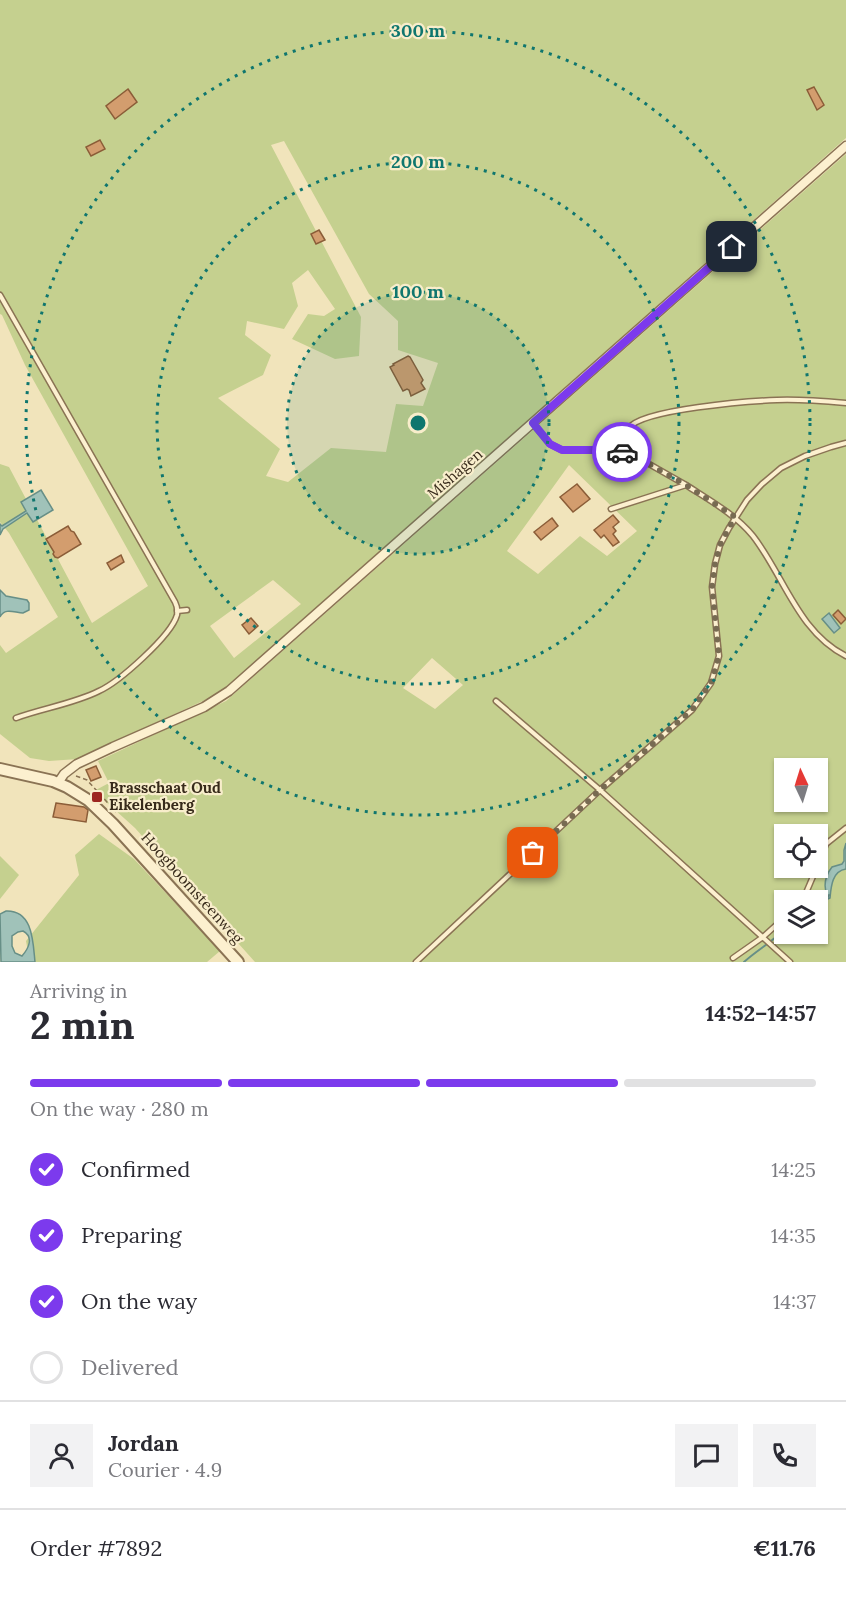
<!DOCTYPE html>
<html lang="en">
<head>
<meta charset="utf-8">
<style>
  :root { --surface:#fff; --page:#f2f2f3; --text:#2b2b33; --muted:#7c7c81; --line:#e1e1e2; --accent:#7c3aed }
  body { margin:0; font-family:Lora,serif; background:var(--page); color:var(--text); height:100vh; display:flex; flex-direction:column; font-size:22px; white-space:nowrap }
  * { box-sizing:border-box; margin:0 }
  p { font-size:20px; color:var(--muted) }
  .icon { flex:none; width:33px; height:33px; fill:none; stroke:currentColor; stroke-width:2; stroke-linecap:round; stroke-linejoin:round }
  .map { position:relative; height:962px; overflow:hidden }
  .details { display:flex; flex-direction:column; background:var(--surface); flex:1 }
  .details>* { flex:none }
  .needle { width:39px; rotate:356deg }
  .tools { position:absolute; left:774px; top:758px; display:grid; gap:12px }
  .tools a { display:grid; place-items:center; width:54px; height:54px; border-radius:0px; background:var(--surface); box-shadow:0 2px 4px #0004; font-size:30px }
  .pin { position:absolute; display:grid; place-items:center; width:51px; height:51px; color:#fff; margin:-26px; border-radius:12px; box-shadow:0 3px 9px #0006 }
  .courier { position:absolute; display:grid; place-items:center; width:60px; height:60px; margin:-30px; border:4px solid #7c3aed; border-radius:50%; background:#fff; color:#222; box-shadow:0 2px 8px #0007 }
  .summary em { font-style:normal; font-weight:800 }
  .summary div { display:flex; flex-direction:column-reverse }
  .summary { display:flex; align-items:center; justify-content:space-between; height:102px; padding:0 30px }
  h1 { font-size:39px; font-weight:800; line-height:45px }
  .bar { display:grid; grid-template-columns:repeat(4,1fr); gap:9px 6px; align-content:center; height:72px; padding:0 30px }
  .bar i { height:8px; border-radius:4px; background:var(--line) }
  .bar .current { background:var(--accent) }
  .bar p { grid-column:span 4 }
  .line { display:flex; align-items:center; gap:15px; padding:0 30px; border-top:2px solid var(--line) }
  .line div { flex:1 }
  .round { display:grid; place-items:center; flex:none; width:63px; height:63px; border-radius:0px; background:var(--page) }
  ol { padding:0 30px; list-style:none }
  li { display:flex; align-items:center; gap:18px; height:66px }
  li p { margin-inline-start:auto }
  li .icon { padding:6px; border-radius:50%; background:var(--accent); color:#fff; stroke-width:4 }
  li:last-child { color:var(--muted) }
  li i { width:33px; height:33px; border:3px solid var(--line); border-radius:50% }
  .map>svg:first-child { display:block }
  .green { fill:#c5d08f; fill-rule:evenodd }
  .water { fill:#a0c2b9; stroke:#678f87; stroke-width:1.5; fill-rule:evenodd }
  .lines { fill:none; stroke-linecap:round; stroke-linejoin:round }
  .stream { stroke:#678f87; stroke-width:2 }
  .building { fill:#d39d6e; stroke:#8b5d38; stroke-width:1.5 }
  .service-casing { stroke:#8a7354; stroke-width:7 }
  .minor-casing { stroke:#8a7354; stroke-width:11 }
  .tertiary-casing { stroke:#8a7354; stroke-width:14 }
  .path { stroke:#8a7354; stroke-width:1.5; stroke-dasharray:4.5 3; stroke-linecap:butt }
  .service { stroke:#fcf0cf; stroke-width:4 }
  .minor { stroke:#fcf0cf; stroke-width:8 }
  .tertiary { stroke:#fcf0cf; stroke-width:10 }
  .done { stroke:#786b52; stroke-width:6; stroke-dasharray:0 10.8 }
  .route { stroke:#7c3aed; stroke-width:8 }
  .ring { fill:none; stroke:#0f766e; stroke-width:3; stroke-dasharray:3 6 }
  .poi-dot { fill:#9d251f; stroke:#f8edcb; stroke-width:2 }
  .labels { text-anchor:middle; stroke-width:4.5; stroke-linejoin:round; paint-order:stroke }
  .street-label { font-size:15px; fill:#372a1a; stroke:#f8edcb }
  .poi-label { font-size:15px; font-weight:bold; fill:#372a1a; stroke:#f8edcb; text-anchor:start }
  .centre { fill:#0f766e; stroke:#f8edcb; stroke-width:3 }
  .ring-label { font-size:18px; text-anchor:middle; font-weight:bold; fill:#0f766e; stroke:#f8edcb; stroke-width:4.5; stroke-linejoin:round; paint-order:stroke }
</style>
</head>
<body>
<div class="map">
<svg width="846" height="962" viewBox="0 0 846 962">
  <rect width="100%" height="100%" fill="#f1e4bb"/>
  <!-- green -->
  <g class="green">
    <path d="M0,0H846V138L220,693L78,759L49,761L30,758L0,734V645L6,653L58,617L9,533L0,522V464L9,467L92,623L148,586L25,365L2,315L0,314ZM284,141L369,294L398,321V350L438,363L423,406L396,404L386,452L331,448L288,482L266,476L280,449L218,398L263,375L271,355L245,335L247,321L284,329L298,306L292,283L308,270L335,309L324,316L308,314L292,339L335,359L359,356L361,317L271,145ZM273,580L301,604L234,658L210,626Z"/>
    <path d="M846,154V962H255L135,828L94,791L109,783L98,761L226,701ZM569,465L637,531L607,556L580,536L538,574L507,551ZM432,658L463,685L435,709L403,688ZM784,768H818V801H784ZM784,834H818V867H784ZM784,900H818V933H784Z"/>
    <path d="M99,834L134,859L220,951L207,962H30L26,941L79,875L75,855Z"/>
    <path d="M0,856L19,875L0,899Z"/>
  </g>
  <!-- water -->
  <g class="water">
    <path d="M41,490L53,510L33,522L27,513L3,529L0,535V524L2,526L26,511L21,502Z"/>
    <path d="M0,590L6,596L27,600L29,603V610L23,613C15,613 5,607 0,617Z"/>
    <path d="M829,613L840,628L834,633L822,619Z"/>
    <path d="M846,843V869C832,871 831,887 830,898L828,899C823,887 824,877 832,867L842,864L844,861V850Z"/>
    <path d="M6,911C33,910 33,942 35,962H1L0,914ZM23,931C34,937 29,948 22,956L15,953L12,946V936L18,932Z"/>
  </g>
  <g class="lines">
    <!-- stream -->
    <g class="stream">
      <path d="M818,906L826,900L829,895"/>
      <path d="M744,962C757,950 772,942 784,930"/>
    </g>
  </g>
  <!-- building -->
  <g class="building">
    <path d="M814,87L824,105L817,110L807,90Z"/>
    <path d="M128,89L137,102L115,119L106,106Z"/>
    <path d="M100,140L105,149L91,156L86,147Z"/>
    <path d="M319,230L325,240L316,244L311,234Z"/>
    <path d="M408,356L410,357L423,380L421,383L425,389L411,396L409,390L407,389L403,391L390,367L394,365L393,364Z"/>
    <path d="M577,484L590,499L573,512L560,497Z"/>
    <path d="M613,515L619,522L613,527L616,531L613,534L619,542L613,546L604,535L601,538L594,530Z"/>
    <path d="M552,518L558,526L541,540L534,532Z"/>
    <path d="M68,526L71,531L74,532L81,544L58,558L55,557L53,554L54,552L46,539Z"/>
    <path d="M121,555L124,562L111,570L107,563Z"/>
    <path d="M838,610L846,619L841,624L833,615Z"/>
    <path d="M251,618L258,626L249,634L242,625Z"/>
    <path d="M96,766L101,777L91,781L86,770Z"/>
    <path d="M56,803L84,807L88,810L86,822L53,817Z"/>
  </g>
  <g class="lines">
    <defs>
      <g id="service">
        <path d="M0,295L175,602C177,606 178,610 177,615C171,636 119,682 99,691C73,704 43,708 16,718"/>
        <path d="M533,424L550,444L562,450H610L623,452L642,460L686,485"/>
        <path d="M636,457C630,449 622,439 629,428C642,409 751,401 777,400C800,399 823,401 846,403"/>
        <path d="M611,509L686,485C709,500 735,514 753,536C784,576 798,632 846,656"/>
        <path d="M177,611L187,610"/>
        <path d="M496,701L600,790L790,962"/>
        <path d="M818,865L826,844L846,828"/>
        <path d="M803,900L817,867"/>
        <path d="M733,958L763,937L784,918"/>
        <path d="M416,962L600,790L692,710L711,683L719,656L712,587L715,564L720,545L729,528L747,500L762,484L781,468L805,456L831,447L846,443"/>
      </g>
      <path id="minor" d="M58,783L64,774L77,764L113,747L204,707L229,691L846,146"/>
      <path id="tertiary" d="M0,769L53,781L67,787L88,800L113,824L238,962"/>
    </defs>
    <!-- service casing -->
    <use href="#service" class="service-casing"/>
    <!-- minor casing -->
    <use href="#minor" class="minor-casing"/>
    <!-- tertiary casing -->
    <use href="#tertiary" class="tertiary-casing"/>
    <!-- path -->
    <path class="path" d="M76,776L87,780L116,812"/>
    <!-- service -->
    <use href="#service" class="service"/>
    <!-- minor -->
    <use href="#minor" class="minor"/>
    <!-- tertiary -->
    <use href="#tertiary" class="tertiary"/>
  </g>
  <g class="lines">
    <!-- done -->
    <path class="done" d="M533,853L600,790L692,710L711,683L719,656L712,587L715,564L720,545L735,517L686,485L642,460L622,452"/>
    <!-- route -->
    <path class="route" d="M622,452L610,450H562L550,444L533,423L732,247"/>
  </g>
  <!-- distance rings -->
  <circle cx="418" cy="423" r="131" fill="#0f766e" fill-opacity=".12"/>
  <g class="ring">
    <circle cx="418" cy="423" r="131"/>
    <circle cx="418" cy="423" r="261"/>
    <circle cx="418" cy="423" r="392"/>
  </g>
  <!-- markers -->
  <rect class="poi-dot" x="91" y="791" width="12" height="12" rx="3"/>
  <g class="labels">
    <!-- street labels -->
    <g class="street-label">
      <text transform="translate(455 474) rotate(-41)" y="5">Mishagen</text>
      <text transform="translate(192 888) rotate(48)" y="5">Hoogboomsteenweg</text>
    </g>
    <!-- poi labels -->
    <g class="poi-label">
      <text x="109" y="793">Brasschaat Oud<tspan x="109" dy="17">Eikelenberg</tspan></text>
    </g>
  </g>
  <circle cx="418" cy="423" r="9" class="centre"/>
  <g class="ring-label">
    <text x="418" y="37">300 m</text>
    <text x="418" y="168">200 m</text>
    <text x="418" y="298">100 m</text>
  </g>
</svg>
<div class="tools">
<a><svg class="needle" viewBox="-14 -14 28 28"><path d="M0-13l5 13h-10z" fill="#e53935"/><path d="M0 13l5-13h-10z" fill="#7c7c81"/></svg></a>
<a><svg class="icon" aria-label="locate" viewBox="0 0 24 24"><circle cx="12" cy="12" r="6"/><path d="M12 2v4M12 18v4M2 12h4M18 12h4"/></svg></a>
<a><svg class="icon" aria-label="layers" viewBox="0 0 24 24"><path d="M12 4l9 5-9 5-9-5zM3 14l9 5 9-5"/></svg></a>
</div>
<div class="pin" style="left:533px;top:853px;background:#ea580c"><svg class="icon" aria-label="bag" viewBox="0 0 24 24"><path d="M5 8h14l-1 12H6zM9 8a3 3 0 0 1 6 0"/></svg></div>
<div class="pin" style="left:732px;top:247px;background:#1f2937"><svg class="icon" aria-label="home" viewBox="0 0 24 24"><path d="M3 11l9-7 9 7M6 9v11h12V9"/></svg></div>
<div class="courier" style="left:622px;top:452px"><svg class="icon" aria-label="car" viewBox="0 0 24 24"><path d="M5 17H2v-5l4-1 3-4h7l3 4 3 1v5h-3M9 17h6M6 11h13"/><circle cx="7" cy="17" r="2"/><circle cx="17" cy="17" r="2"/></svg></div>
</div>
<section class="details">
<div class="summary"><div><h1>2 min</h1><p>Arriving in</p></div><em>14:52–14:57</em></div>
<div class="bar"><i class="current"></i><i class="current"></i><i class="current"></i><i></i><p>On the way · 280 m</p></div>
<ol>
<li><svg class="icon" aria-label="check" viewBox="0 0 24 24"><path d="M5 12l5 5 9-10"/></svg>Confirmed<p>14:25</p></li>
<li><svg class="icon" aria-label="check" viewBox="0 0 24 24"><path d="M5 12l5 5 9-10"/></svg>Preparing<p>14:35</p></li>
<li><svg class="icon" aria-label="check" viewBox="0 0 24 24"><path d="M5 12l5 5 9-10"/></svg>On the way<p>14:37</p></li>
<li><i></i>Delivered</li>
</ol>
<div class="line" style="height:108px"><a class="round"><svg class="icon" aria-label="person" viewBox="0 0 24 24"><circle cx="12" cy="8" r="4"/><path d="M4 21q1-7 8-7t8 7"/></svg></a><div><b>Jordan</b><p>Courier · 4.9</p></div><a class="round"><svg class="icon" aria-label="chat" viewBox="0 0 24 24"><path d="M4 5h16v11H9l-5 4z"/></svg></a><a class="round"><svg class="icon" aria-label="phone" viewBox="0 0 24 24"><path d="M5 4h4l2 5-3 2q2 4 5 5l2-3 5 2v4C11 20 4 13 5 4z"/></svg></a></div>
<div class="line" style="height:78px"><div>Order #7892</div><b>€11.76</b></div>
</section>
</body>
</html>
